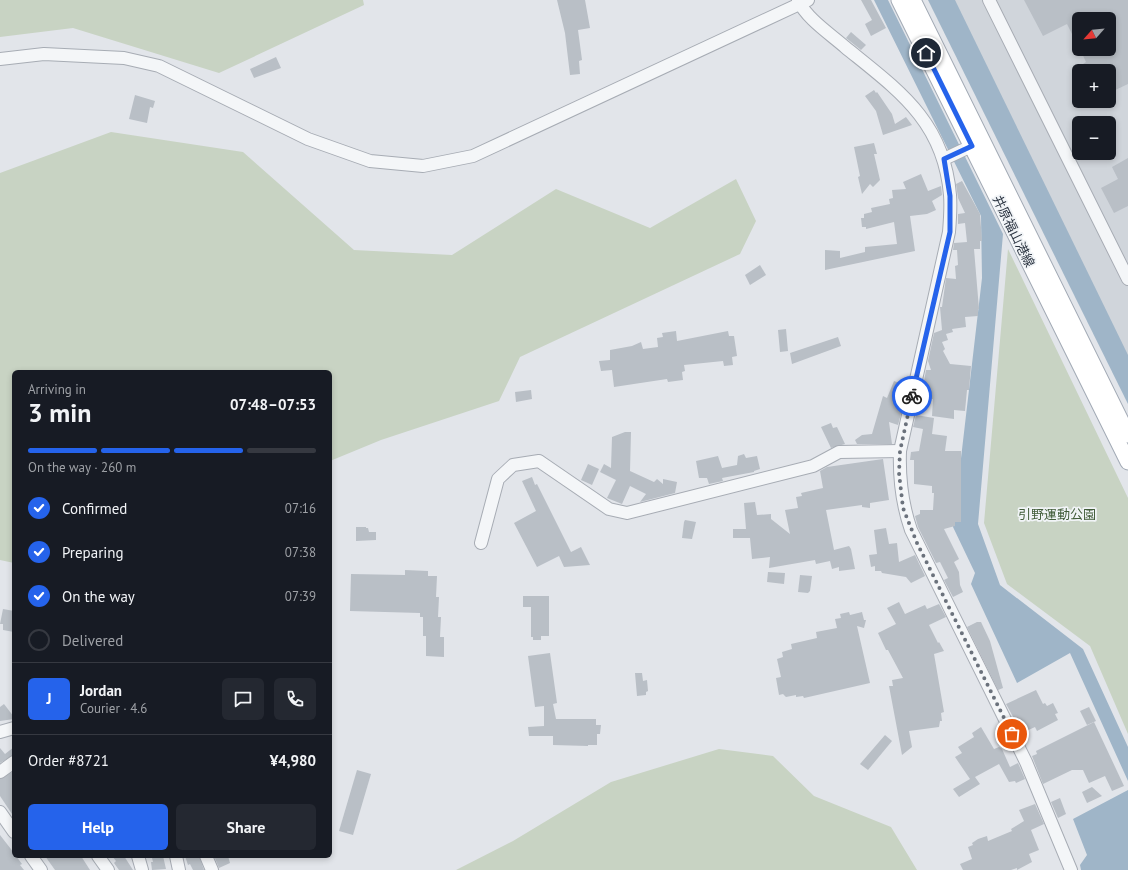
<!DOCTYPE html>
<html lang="en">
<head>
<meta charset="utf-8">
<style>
  :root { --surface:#171b24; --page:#242831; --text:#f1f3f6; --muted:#9ea1a6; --line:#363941; --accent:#2563eb }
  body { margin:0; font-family:"PT Sans","Noto Sans JP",sans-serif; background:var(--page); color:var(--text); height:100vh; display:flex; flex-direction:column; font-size:15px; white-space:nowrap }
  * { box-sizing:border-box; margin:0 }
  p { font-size:13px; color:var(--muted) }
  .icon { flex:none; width:22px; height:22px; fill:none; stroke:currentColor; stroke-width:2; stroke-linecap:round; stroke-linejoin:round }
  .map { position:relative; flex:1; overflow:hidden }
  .drawer { position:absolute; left:12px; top:370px; width:320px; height:488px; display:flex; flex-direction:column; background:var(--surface); border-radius:6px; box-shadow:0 2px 6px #0003 }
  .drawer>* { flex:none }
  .needle { width:26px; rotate:243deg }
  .buttons { position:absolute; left:1072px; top:12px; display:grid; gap:8px }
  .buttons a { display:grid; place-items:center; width:44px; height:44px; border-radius:6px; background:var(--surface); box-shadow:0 2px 6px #0003; font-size:20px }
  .pin { position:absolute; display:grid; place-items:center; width:34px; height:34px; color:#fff; margin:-17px; border:2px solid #fff; border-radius:50%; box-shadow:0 1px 4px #0007 }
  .courier { position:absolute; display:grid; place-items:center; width:40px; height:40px; margin:-20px; border:3px solid #2563eb; border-radius:50%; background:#fff; color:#222; box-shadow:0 1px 5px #0007 }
  .head em { font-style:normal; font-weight:600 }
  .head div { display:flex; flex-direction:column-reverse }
  .head { display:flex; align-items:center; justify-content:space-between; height:68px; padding:0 16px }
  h1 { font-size:26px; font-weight:600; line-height:30px }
  .bar { display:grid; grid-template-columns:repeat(4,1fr); gap:6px 4px; align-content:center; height:48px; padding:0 16px }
  .bar i { height:5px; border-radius:3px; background:var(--line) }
  .bar .current { background:var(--accent) }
  .bar p { grid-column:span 4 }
  .line { display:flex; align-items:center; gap:10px; padding:0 16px; border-top:1px solid var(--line) }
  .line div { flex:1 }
  .round { display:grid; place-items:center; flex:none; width:42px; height:42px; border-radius:6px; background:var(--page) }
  ol { padding:0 16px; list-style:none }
  li { display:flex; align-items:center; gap:12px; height:44px }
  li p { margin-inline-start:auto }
  li .icon { padding:4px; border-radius:50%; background:var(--accent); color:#fff; stroke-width:4 }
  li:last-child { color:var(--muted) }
  li i { width:22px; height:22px; border:2px solid var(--line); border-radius:50% }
  .primary-button { display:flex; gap:8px; margin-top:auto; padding:8px 16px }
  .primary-button a { flex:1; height:46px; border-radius:6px; background:var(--accent); color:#fff; font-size:16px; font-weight:600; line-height:46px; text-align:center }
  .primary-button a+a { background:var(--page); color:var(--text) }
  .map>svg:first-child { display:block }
  .built { fill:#d0d5db; fill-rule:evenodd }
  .green { fill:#c8d3c3 }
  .water { fill:#9fb5c8 }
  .building { fill:#b9bfc6 }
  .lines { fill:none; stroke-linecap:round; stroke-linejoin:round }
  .minor-casing { stroke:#a7acb4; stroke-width:14 }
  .major-casing { stroke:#a2aab5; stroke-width:17 }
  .minor { stroke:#f4f6f8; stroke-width:12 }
  .major { stroke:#fff; stroke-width:15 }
  .done { stroke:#6b727c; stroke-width:4; stroke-dasharray:0 7.2 }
  .route { stroke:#2563eb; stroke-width:5 }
  .labels { text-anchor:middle; stroke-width:3.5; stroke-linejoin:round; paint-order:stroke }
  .street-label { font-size:13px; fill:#2b3441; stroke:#f1f4f7 }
  .park-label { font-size:13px; fill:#415c39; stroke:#f1f4f7 }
</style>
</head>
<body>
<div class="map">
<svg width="1128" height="870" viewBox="0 0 1128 870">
  <rect width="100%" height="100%" fill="#e2e5ea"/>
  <!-- built -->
  <path class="built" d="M947,0H1128V367ZM1079,19H1109V49H1079ZM1079,71H1109V101H1079ZM1079,123H1109V153H1079Z"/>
  <!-- green -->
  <g class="green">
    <path d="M0,0H363L364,5L219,73L73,28L0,37Z"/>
    <path d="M111,132L243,152L354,250L452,255L556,189L650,228L736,179L756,221L740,254L520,357L499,401L381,440L330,461V372H14V563L0,560V173Z"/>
    <path d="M1008,249L1128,498V734L1090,646L1007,584L984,523Z"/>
    <path d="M719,749L773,756L814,796L891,827L917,870H456L513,841L611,782Z"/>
  </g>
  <!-- water -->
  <g class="water">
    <path d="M874,0H888L1003,234L978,524L1000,585L1083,649L1128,747V781L1070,653L1017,683L971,584L975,573L953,527L982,278L981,216Z"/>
    <path d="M928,0H955L1128,355V404Z"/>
    <path d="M1128,790V870H1081L1080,865L1087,855L1073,819Z"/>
  </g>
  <!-- building -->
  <g class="building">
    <path d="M557,0H585L590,28L578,30L582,60L579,61L580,74L570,75L565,33Z"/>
    <path d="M861,0H871L886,28L871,36L865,24L872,20Z"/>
    <path d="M1024,0H1128V84L1109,93V71H1086L1083,64L1086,62L1080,49H1109V19H1079V48L1067,24L1043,36Z"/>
    <path d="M851,32L866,45L861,50L846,38Z"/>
    <path d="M276,57L281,68L254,78L250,69Z"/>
    <path d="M874,90L876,93L877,92L892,114L895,124L906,117L912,125L883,135L876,111L865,96Z"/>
    <path d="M135,95L155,101L153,108L150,107L147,123L129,119Z"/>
    <path d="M874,143L877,154H874L880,180L873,187L870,184L862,194L858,177L860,176L854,147Z"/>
    <path d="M1128,158V206L1114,213L1101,188L1118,179L1112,167Z"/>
    <path d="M921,174L928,191L941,186L942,195L932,201L936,210L927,214L910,216L915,251L825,270V250L840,251V258L865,252V247L897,244L894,222L866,229V227H862L861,218H864V214L872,212L871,208L890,204L889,199L893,198L892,190L906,189L903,182Z"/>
    <path d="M962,181L980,214L982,241H980V249H974L979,309H978V316L965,317L966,327L952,329L953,332L946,334L948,340L942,342L945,349L943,351L950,364L971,366L969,390H967L965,411L954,410V419L932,416L933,399L921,398L926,370H931L928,361L934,333L942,330L940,307H942L946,278L956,279L955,266L958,265L957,250H953L954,243L967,242L965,223L958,224V214L965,213L958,198L956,184Z"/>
    <path d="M760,265L766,275L750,285L745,275Z"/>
    <path d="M786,329L788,351L780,352L778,330Z"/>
    <path d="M676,331L677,341L728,331L729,336H734L737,356L732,357L733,365L724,366L723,361L684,365L685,371L682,372L683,380L668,382L667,379L614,387L612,370L601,371L599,361L610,360V350L632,346L641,342L643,349L658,347L657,338L663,337L662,333Z"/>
    <path d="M838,337L841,346L792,364L790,353Z"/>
    <path d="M894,381L905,385L898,409L902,410L898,425L889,422L892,444H857L855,440L862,435L872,434L883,396L887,398Z"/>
    <path d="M531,390L532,399L516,402L515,392Z"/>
    <path d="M916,415L934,418L932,434L947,436L945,451H961V522H955V526L944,529L959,559L954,562L959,572L960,585L963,592L953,597L944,580L948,578L940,562L936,563L918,527L915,516L920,514V510H933L934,493H932V486L914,484V460H910L911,452L919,451L923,429L913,427Z"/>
    <path d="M831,423L833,428L837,427L845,444L831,448L821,427Z"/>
    <path d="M625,432H631L630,471L654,482L657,479L663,484V479L677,482L675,493L640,502L646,494L630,486L622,504L607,498L616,480L600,472L604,464L611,468L612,437Z"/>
    <path d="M744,454L746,458L757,456L760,469L754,471V472L722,478L723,481L709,484L707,478H699L696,461L718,456L722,468L737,465L738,456Z"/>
    <path d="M883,459L889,500L870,503V508L862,507V505L826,510L834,550L849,546L851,549L855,569L839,571V567L832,569L830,561L816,564L815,560L769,568L770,557L752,559L750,538H733V529H746L744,503L755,502L757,515L771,514V519L790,534L785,510L798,508L796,497L802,496L801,493L823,488L820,471L827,467Z"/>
    <path d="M588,464L599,469L592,485L581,480Z"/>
    <path d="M532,477L535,485L537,484L571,552L581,547L590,565L564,567L559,556L537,567L514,523L536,511L522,481Z"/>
    <path d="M685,520L696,522L692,539L682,538L684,522Z"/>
    <path d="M356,527H366V528H368L369,532H376V540L356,541Z"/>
    <path d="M886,528L889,544L897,543L899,562L915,555L925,576L911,583L906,577L882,573L881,571H875V566L871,567L869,555L877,554L874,530Z"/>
    <path d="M405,570L428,571V576H437L436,597H439L438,617H441L440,637H444V657L426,656V636H423V617H420V613L350,611L351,574L405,575Z"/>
    <path d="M768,572L785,573L784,584L767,582Z"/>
    <path d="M800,575L812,576L810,591L808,593L798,592Z"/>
    <path d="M523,596H549V636H541V640H533V637H531V607H523Z"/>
    <path d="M899,602L905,614L925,605L927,609L939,604L946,617L929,625L938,643L939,642L944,651L934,654L944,712L941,713L942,721H940L939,727L909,731L912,747L902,755L889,686H893L892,680L903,678L888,650H886L878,633L896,624L887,608Z"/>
    <path d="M3,609L14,611V632L3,630V624H0Z"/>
    <path d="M849,612L850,615L862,612L864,620H866L864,628L857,626L870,683L804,698L803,696L796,697V695L786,697L783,694L779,695L776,678L781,677L777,659L783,657L782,652L792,649L791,644L817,638L816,632L837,628L835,619L841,618L840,614Z"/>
    <path d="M977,622H981L990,641L1003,688L998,690L967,627Z"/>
    <path d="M550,653L557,703L553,704L556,719H596V725H601L600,734H597V745H588V746L553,745V736H529L528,727L544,726V706L535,707L528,656Z"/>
    <path d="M635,673H642L643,681L647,680L648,691L646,692V695L637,696Z"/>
    <path d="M1036,690L1043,704L1045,703L1047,706L1053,703L1058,713L1055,714L1058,720L1037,731L1035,727L1022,733L1006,704Z"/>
    <path d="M4,704L14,717V719L0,721V707Z"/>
    <path d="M1089,707L1096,721L1087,725L1080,711Z"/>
    <path d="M1094,722L1124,786L1112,791L1105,776L1089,783L1083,770H1072L1043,784L1032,756L1037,754L1036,751Z"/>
    <path d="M981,727L994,749L999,747L1002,749L1010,767L1018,763L1025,779L1016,783L1015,781L1009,782L999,764L975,777L980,784L959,797L953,789L970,779L955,757L962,753L958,747L974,737L972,733Z"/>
    <path d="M885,735L892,741L868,770L860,764Z"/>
    <path d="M14,747V755L0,763V748L5,754Z"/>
    <path d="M357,770L371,774L353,835L339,831Z"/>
    <path d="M14,771V817L0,796V779Z"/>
    <path d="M1092,787L1102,796L1087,803L1082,792Z"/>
    <path d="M1060,798L1066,814L1058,818L1051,802Z"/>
    <path d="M1035,804L1044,824L1031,830L1039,850L1029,854L1032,862L1017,870V868L1011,870H963L960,864L972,859L968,847L973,845L972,843L978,839L987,836L988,841L1012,831L1011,829L1024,821L1019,810Z"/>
    <path d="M0,835L14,853V856H16L22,864L20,865L24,870H0Z"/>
    <path d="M45,856H81L90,870H55Z"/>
    <path d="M112,856H124L133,870H119L114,863L116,861Z"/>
    <path d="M163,856L166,869L152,870L151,862H153L152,858Z"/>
    <path d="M185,856H199L204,870H193L190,864L188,865Z"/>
    <path d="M214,856H228L230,863L219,868Z"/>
  </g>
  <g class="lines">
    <defs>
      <g id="minor">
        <path d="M798,0C807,19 829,33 845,47C898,90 944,121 950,195C951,207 950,220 949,232L900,451C899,479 902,504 911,530L1026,762L1071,870"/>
        <path d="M989,0L1128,279"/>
        <path d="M0,59L44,54L124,58L159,66L308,139L370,161L423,166L473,156L808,0"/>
        <path d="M944,159L980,142"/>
        <path d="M481,543L498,479L513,465L539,461L609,509L627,513L813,466L839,452L900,451"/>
        <path d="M0,732L14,728"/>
        <path d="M0,772L14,762"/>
        <path d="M0,812L14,832"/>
        <path d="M31,856L41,870"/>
        <path d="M98,856L108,870"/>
        <path d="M138,856L142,870"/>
        <path d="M176,856L179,870"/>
        <path d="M206,856L212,870"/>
      </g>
      <g id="major">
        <path d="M899,0L1128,462"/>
        <path d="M913,0L1128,435"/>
      </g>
    </defs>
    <!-- minor casing -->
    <use href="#minor" class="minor-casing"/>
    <!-- major casing -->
    <use href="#major" class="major-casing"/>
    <!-- minor -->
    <use href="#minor" class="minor"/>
    <!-- major -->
    <use href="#major" class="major"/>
  </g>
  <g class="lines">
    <!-- done -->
    <path class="done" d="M912,396L900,451L899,473L903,508L917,543L1012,734"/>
    <!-- route -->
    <path class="route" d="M912,396L950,232V196L944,159L972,146L926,53"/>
  </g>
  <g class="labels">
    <!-- street labels -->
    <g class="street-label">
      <text transform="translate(1014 231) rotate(64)" y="5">井原福山港線</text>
    </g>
    <!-- park labels -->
    <g class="park-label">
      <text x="1057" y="519">引野運動公園</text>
    </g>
  </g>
</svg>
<div class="buttons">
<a><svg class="needle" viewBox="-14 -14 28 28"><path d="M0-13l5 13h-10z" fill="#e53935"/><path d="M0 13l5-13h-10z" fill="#9ea1a6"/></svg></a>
<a>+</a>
<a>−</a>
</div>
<div class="pin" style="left:1012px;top:734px;background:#ea580c"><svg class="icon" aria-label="bag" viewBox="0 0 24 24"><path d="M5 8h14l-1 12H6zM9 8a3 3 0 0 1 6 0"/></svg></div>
<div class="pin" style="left:926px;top:53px;background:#1f2937"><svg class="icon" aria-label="home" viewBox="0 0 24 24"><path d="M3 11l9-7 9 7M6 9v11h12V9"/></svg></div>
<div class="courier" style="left:912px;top:396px"><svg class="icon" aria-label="bike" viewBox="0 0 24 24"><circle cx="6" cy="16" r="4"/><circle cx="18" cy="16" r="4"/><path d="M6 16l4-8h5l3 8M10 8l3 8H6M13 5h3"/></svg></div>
<section class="drawer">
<div class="head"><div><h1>3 min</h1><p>Arriving in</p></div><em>07:48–07:53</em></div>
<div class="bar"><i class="current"></i><i class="current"></i><i class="current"></i><i></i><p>On the way · 260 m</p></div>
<ol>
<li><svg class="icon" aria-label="check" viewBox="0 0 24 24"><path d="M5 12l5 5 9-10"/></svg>Confirmed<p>07:16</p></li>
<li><svg class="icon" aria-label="check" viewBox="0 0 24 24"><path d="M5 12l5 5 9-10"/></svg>Preparing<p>07:38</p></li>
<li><svg class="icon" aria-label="check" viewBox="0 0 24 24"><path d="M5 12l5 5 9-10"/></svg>On the way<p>07:39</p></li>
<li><i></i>Delivered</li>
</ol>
<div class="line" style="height:72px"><b class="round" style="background:var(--accent);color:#fff">J</b><div><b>Jordan</b><p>Courier · 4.6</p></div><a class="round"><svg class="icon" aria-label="chat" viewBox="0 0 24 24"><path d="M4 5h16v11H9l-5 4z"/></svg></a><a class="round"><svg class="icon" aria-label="phone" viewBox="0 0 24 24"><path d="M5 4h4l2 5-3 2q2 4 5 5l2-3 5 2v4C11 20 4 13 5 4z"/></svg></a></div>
<div class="line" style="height:52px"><div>Order #8721</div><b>¥4,980</b></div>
<div class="primary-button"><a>Help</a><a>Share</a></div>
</section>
</div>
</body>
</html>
